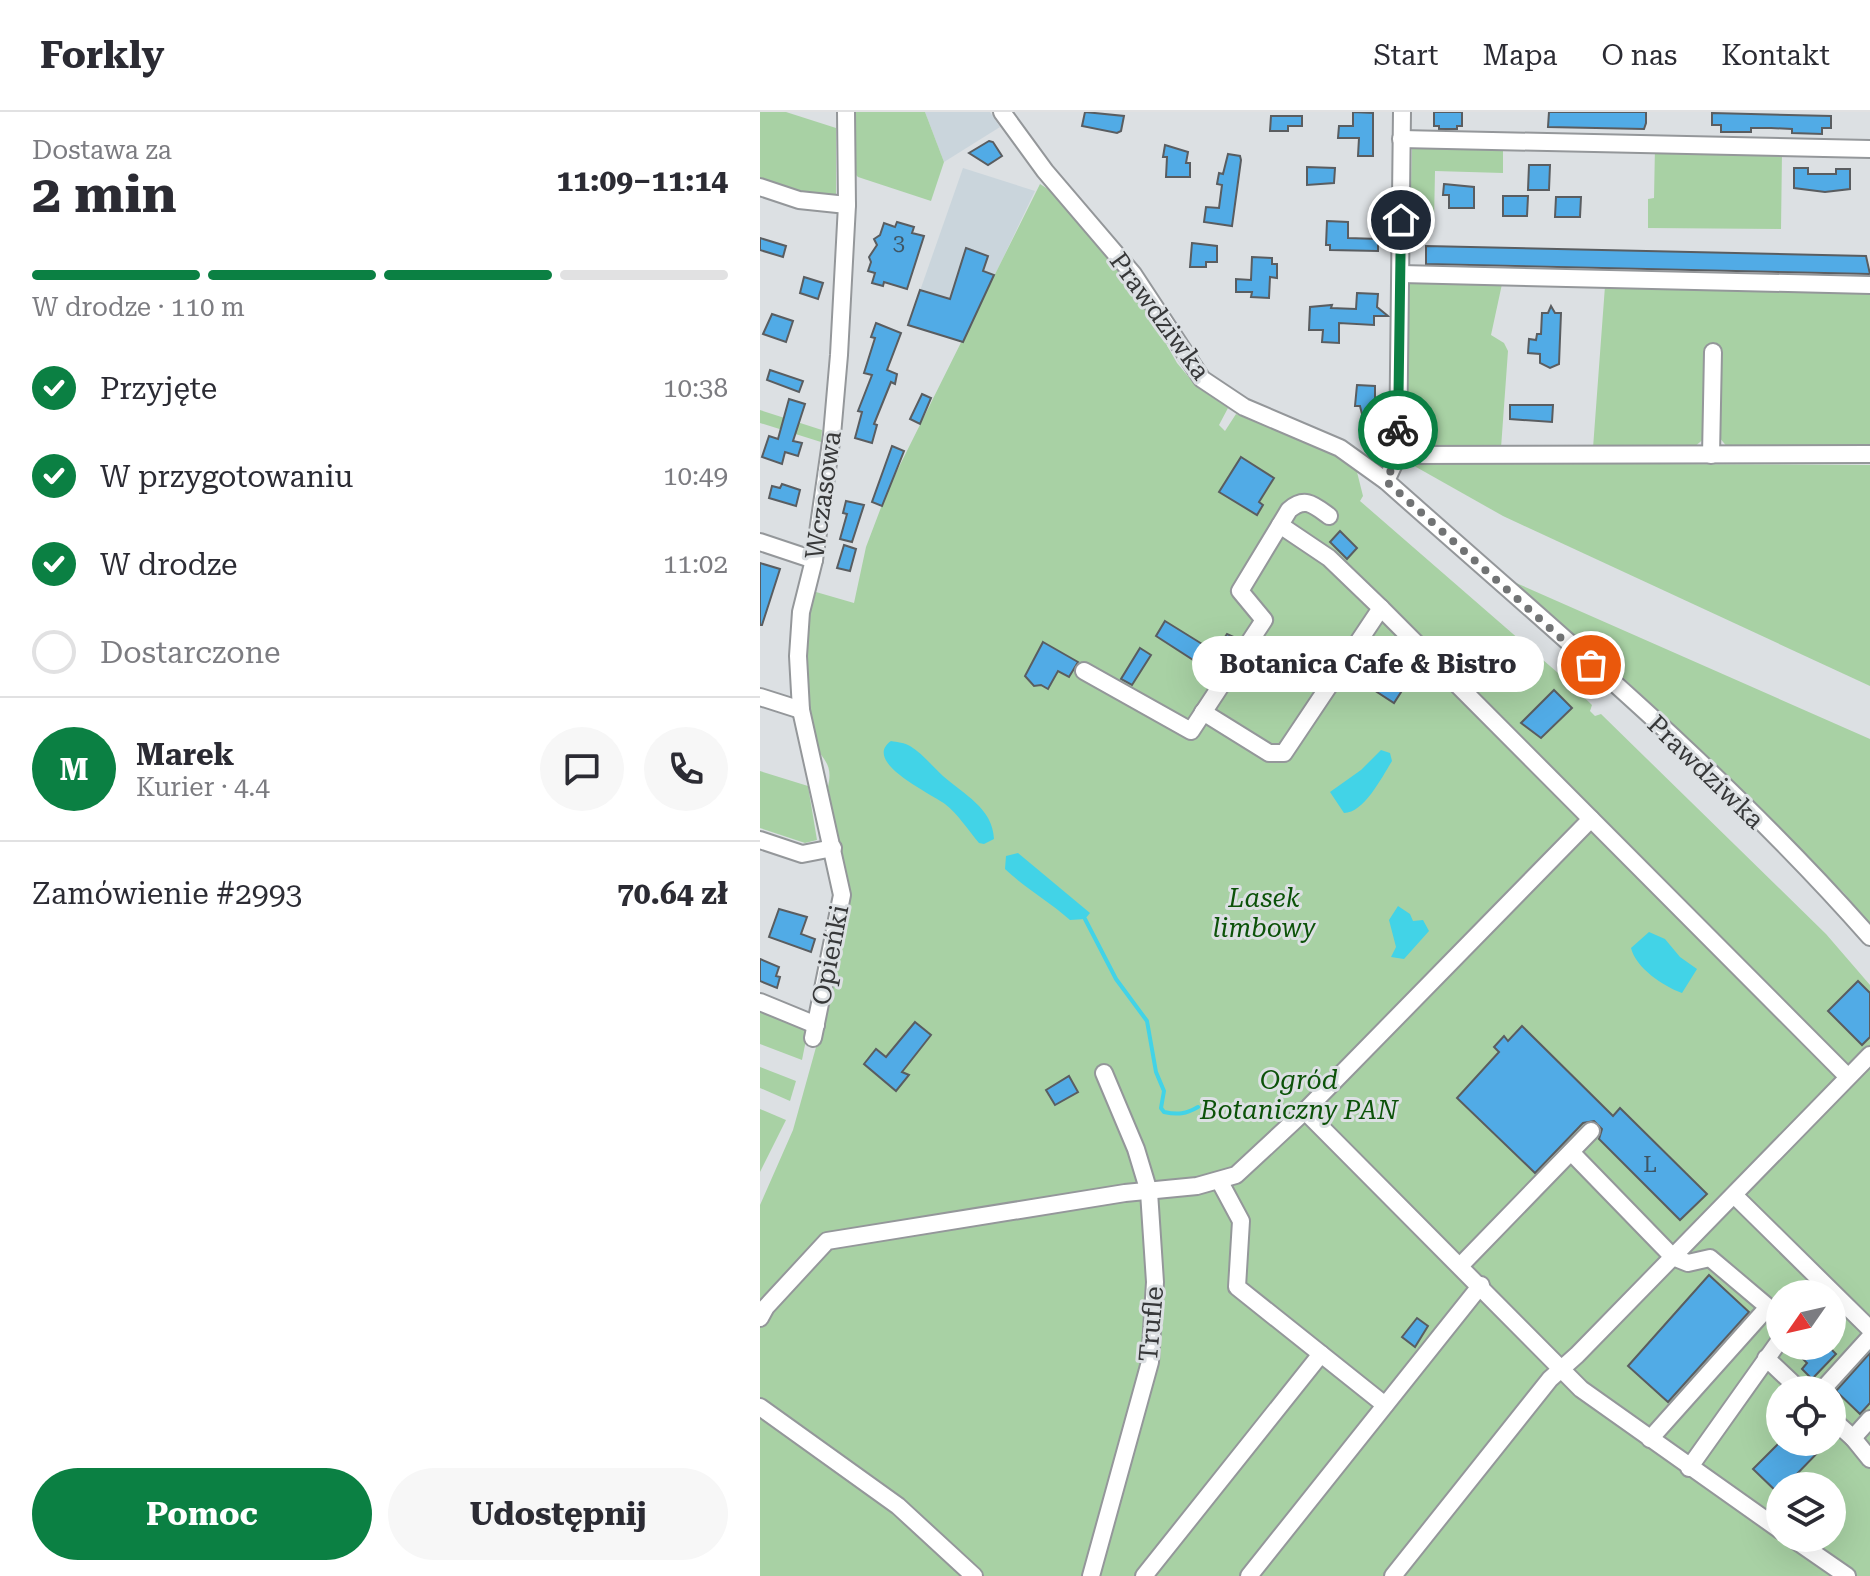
<!DOCTYPE html>
<html lang="pl">
<head>
<meta charset="utf-8">
<style>
  :root { --surface:#fff; --page:#f7f7f7; --text:#2b2b33; --muted:#7c7c81; --line:#e1e1e2; --accent:#0b8043 }
  body { margin:0; font-family:"Roboto Serif",serif; background:var(--page); color:var(--text); height:100vh; display:flex; flex-direction:column; font-size:30px; white-space:nowrap }
  * { box-sizing:border-box; margin:0 }
  p { font-size:26px; color:var(--muted) }
  .icon { flex:none; width:44px; height:44px; fill:none; stroke:currentColor; stroke-width:2; stroke-linecap:round; stroke-linejoin:round }
  .map { position:relative; flex:1; overflow:hidden }
  .details { display:flex; flex-direction:column; background:var(--surface); width:760px }
  .details>* { flex:none }
  .needle { width:52px; rotate:236deg }
  .tools { position:absolute; left:1006px; top:1168px; display:grid; gap:16px }
  .tools a { display:grid; place-items:center; width:80px; height:80px; border-radius:50%; background:var(--surface); box-shadow:0 8px 32px #0002; font-size:40px }
  .pin { position:absolute; display:grid; place-items:center; width:68px; height:68px; color:#fff; margin:-34px; border:4px solid #fff; border-radius:50%; box-shadow:0 2px 8px #0007 }
  .courier { position:absolute; display:grid; place-items:center; width:80px; height:80px; margin:-40px; border:6px solid #0b8043; border-radius:50%; background:#fff; color:#222; box-shadow:0 2px 10px #0007 }
  .bubble { position:absolute; height:56px; border-radius:28px; background:var(--surface); box-shadow:0 8px 32px #0002; font-size:26px; font-weight:700; line-height:56px; text-align:center }
  .overview em { font-style:normal; font-weight:700 }
  .overview div { display:flex; flex-direction:column-reverse }
  .overview { display:flex; align-items:center; justify-content:space-between; height:136px; padding:0 32px }
  h1 { font-size:52px; font-weight:700; line-height:60px }
  .bar { display:grid; grid-template-columns:repeat(4,1fr); gap:12px 8px; align-content:center; height:96px; padding:0 32px }
  .bar i { height:10px; border-radius:6px; background:var(--line) }
  .bar .active { background:var(--accent) }
  .bar p { grid-column:span 4 }
  .line { display:flex; align-items:center; gap:20px; padding:0 32px; border-top:2px solid var(--line) }
  .line div { flex:1 }
  .round { display:grid; place-items:center; flex:none; width:84px; height:84px; border-radius:42px; background:var(--page) }
  ol { padding:0 32px; list-style:none }
  li { display:flex; align-items:center; gap:24px; height:88px }
  li p { margin-inline-start:auto }
  li .icon { padding:8px; border-radius:50%; background:var(--accent); color:#fff; stroke-width:4 }
  li:last-child { color:var(--muted) }
  li i { width:44px; height:44px; border:4px solid var(--line); border-radius:50% }
  .primary-button { display:flex; gap:16px; margin-top:auto; padding:16px 32px }
  .primary-button a { flex:1; height:92px; border-radius:48px; background:var(--accent); color:#fff; font-size:32px; font-weight:700; line-height:92px; text-align:center }
  .primary-button a+a { background:var(--page); color:var(--text) }
  header { display:flex; align-items:center; gap:48px; box-sizing:border-box; height:112px; padding:0 40px; background:var(--surface); border-bottom:2px solid var(--line) }
  header strong { font-size:38px }
  nav { display:flex; gap:44px; margin-inline-start:auto; font-size:28px }
  main { display:flex; flex:1; min-height:0 }
  .map>svg:first-child { display:block }
  .built { fill:#cad5dc }
  .green { fill:#a8d1a4; fill-rule:evenodd }
  .water { fill:#42d3e7 }
  .lines { fill:none; stroke-linecap:round; stroke-linejoin:round }
  .stream { stroke:#42d3e7; stroke-width:4 }
  .building { fill:#51abe6; stroke:#5a5d60; stroke-width:2 }
  .minor-casing { stroke:#94979a; stroke-width:20 }
  .minor { stroke:#fff; stroke-width:16 }
  .done { stroke:#717374; stroke-width:8; stroke-dasharray:0 14.4 }
  .route { stroke:#0b8043; stroke-width:10 }
  .labels { text-anchor:middle; stroke-width:6; stroke-linejoin:round; paint-order:stroke }
  .number-label { font-size:22px; fill:#3e5564 }
  .street-label { font-size:26px; fill:#373839; stroke:#dce0e3 }
  .park-label { font-size:26px; font-style:italic; fill:#0c5209; stroke:#dce0e3 }
</style>
</head>
<body>
<header>
<strong>Forkly</strong>
<nav><a>Start</a><a>Mapa</a><a>O nas</a><a>Kontakt</a></nav>
</header>
<main>
<section class="details">
<div class="overview"><div><h1>2 min</h1><p>Dostawa za</p></div><em>11:09–11:14</em></div>
<div class="bar"><i class="active"></i><i class="active"></i><i class="active"></i><i></i><p>W drodze · 110 m</p></div>
<ol>
<li><svg class="icon" aria-label="check" viewBox="0 0 24 24"><path d="M5 12l5 5 9-10"/></svg>Przyjęte<p>10:38</p></li>
<li><svg class="icon" aria-label="check" viewBox="0 0 24 24"><path d="M5 12l5 5 9-10"/></svg>W przygotowaniu<p>10:49</p></li>
<li><svg class="icon" aria-label="check" viewBox="0 0 24 24"><path d="M5 12l5 5 9-10"/></svg>W drodze<p>11:02</p></li>
<li><i></i>Dostarczone</li>
</ol>
<div class="line" style="height:144px"><b class="round" style="background:var(--accent);color:#fff">M</b><div><b>Marek</b><p>Kurier · 4.4</p></div><a class="round"><svg class="icon" aria-label="chat" viewBox="0 0 24 24"><path d="M4 5h16v11H9l-5 4z"/></svg></a><a class="round"><svg class="icon" aria-label="phone" viewBox="0 0 24 24"><path d="M5 4h4l2 5-3 2q2 4 5 5l2-3 5 2v4C11 20 4 13 5 4z"/></svg></a></div>
<div class="line" style="height:104px"><div>Zamówienie #2993</div><b>70.64 zł</b></div>
<div class="primary-button"><a>Pomoc</a><a>Udostępnij</a></div>
</section>
<div class="map">
<svg width="1110" height="1464" viewBox="0 0 1110 1464">
  <rect width="100%" height="100%" fill="#dce0e3"/>
  <!-- built -->
  <g class="built">
    <path d="M165,0H230L240,15L184,50Z"/>
    <path d="M203,56L275,79L203,230L148,213Z"/>
  </g>
  <!-- green -->
  <g class="green">
    <path d="M0,0H26L76,16V83L63,89L0,68Z"/>
    <path d="M95,0H165L184,50L171,89L98,65L94,61Z"/>
    <path d="M743,31V61L675,59L674,110H650L652,34Z"/>
    <path d="M895,34L1022,40L1021,117L888,116V87L894,86Z"/>
    <path d="M280,72L291,79L372,172L417,251L437,275L468,296L459,313L465,319L476,302L568,340L596,356L603,384L600,389L805,567L832,593L830,599L835,604L841,602L1066,822L1110,873V1464H0V1093L33,1018L58,928L89,785L68,675C74,648 60,649 55,629C41,583 40,525 56,480L94,491L106,435L128,377ZM1020,1182H1072V1234H1020ZM1020,1278H1072V1330H1020ZM1020,1374H1072V1426H1020Z"/>
    <path d="M649,169L742,172L731,223L744,231L748,239L741,336L652,335L642,325Z"/>
    <path d="M845,174L1110,180V337H969L958,324L959,233H947L946,325L933,336H833Z"/>
    <path d="M0,298L62,318L61,330L0,311Z"/>
    <path d="M649,351L1110,353V574L743,404Z"/>
    <path d="M747,467L1110,627V812L1084,781L895,599L896,596L856,559L854,562Z"/>
    <path d="M0,659L48,674L57,728L45,731L0,716Z"/>
    <path d="M0,893L48,918L42,948L0,932Z"/>
    <path d="M0,955L36,969L30,989L0,976Z"/>
    <path d="M0,997L26,1008L0,1060Z"/>
  </g>
  <!-- water -->
  <g class="water">
    <path d="M131,629C137,630 145,631 150,634C162,641 173,655 183,664C203,682 233,696 234,727L224,732L219,731C208,718 198,702 185,692C172,682 101,650 131,629Z"/>
    <path d="M621,638L630,641L632,649C622,665 604,701 584,701L570,680L601,658Z"/>
    <path d="M258,741L330,801L325,807L310,808C289,789 265,776 245,757L246,744Z"/>
    <path d="M638,794L650,802L653,809L663,808L669,819L644,847L631,845L636,835L629,808Z"/>
    <path d="M889,820L905,827L920,845L937,857L922,881C903,874 876,856 871,836Z"/>
  </g>
  <g class="lines">
    <!-- stream -->
    <path class="stream" d="M325,807L356,867L387,909L396,960L404,979L401,996L404,1000C418,1003 426,1002 438,995"/>
  </g>
  <!-- building -->
  <g class="building">
    <path d="M325,0L364,4L361,19L357,21L322,14Z"/>
    <path d="M593,0L613,1V44H598L599,26H578L579,14H593Z"/>
    <path d="M674,0H702V14H697V17H679V14H674Z"/>
    <path d="M789,0H886V11L884,17L788,15Z"/>
    <path d="M952,1L1071,4V16H1062V22L1032,21V17L1011,16H991V20H961V13H952Z"/>
    <path d="M511,4H542V14H528V19H510Z"/>
    <path d="M229,29L233,30L242,44L228,53L209,41Z"/>
    <path d="M405,33L428,40L426,51H430V65H406L407,45H403Z"/>
    <path d="M468,42L480,44L481,48L472,114L444,110L446,95L459,96L462,73L457,72L459,61L463,62Z"/>
    <path d="M769,53H790L789,78H768Z"/>
    <path d="M547,55L575,56L574,71L547,73Z"/>
    <path d="M1034,56H1048V62H1076V57H1090V77L1065,80L1034,76Z"/>
    <path d="M684,72L714,75V96H689V83H683Z"/>
    <path d="M743,84H768L767,104H743Z"/>
    <path d="M796,85H821L820,105H795Z"/>
    <path d="M567,109L588,110V126L618,127V139L570,138V133H566Z"/>
    <path d="M137,110L154,115L152,121L164,124L147,177L124,170L123,174L112,171L115,161L108,159L111,150L109,145L117,133L114,127L120,123L124,111L135,115Z"/>
    <path d="M0,126L26,134L23,145L0,138Z"/>
    <path d="M432,131L457,134V150H446V155H430Z"/>
    <path d="M666,134L1106,144L1110,162L666,152Z"/>
    <path d="M206,136L228,144L223,159L234,163L203,230L148,213L160,178L190,187Z"/>
    <path d="M492,145L512,146V152H517V166L510,165L509,186L491,185L492,180H476V167L491,168Z"/>
    <path d="M44,165L63,171L58,187L40,181Z"/>
    <path d="M597,181L618,182L617,195L628,204H614V213L579,211V231L562,230L563,218H549L550,195L572,193L571,196L596,197Z"/>
    <path d="M791,194L795,201H801L799,252L790,256L780,251V242L768,241L769,227L776,228L777,222H781L782,201H788Z"/>
    <path d="M12,202L33,209L26,230L3,222Z"/>
    <path d="M116,211L141,221L127,258L137,262L135,272L131,270L114,312L117,313L112,331L95,326L102,300L98,299L112,263L104,261L115,226L111,225Z"/>
    <path d="M10,258L43,269L39,280L7,268Z"/>
    <path d="M597,273L615,274V301L602,302L600,294H595Z"/>
    <path d="M162,282L171,286L160,312L150,307Z"/>
    <path d="M29,287L45,292L33,329L42,331L38,344L25,340L22,352L2,345L9,324L18,327Z"/>
    <path d="M750,293H793L792,310L750,307Z"/>
    <path d="M132,334L144,339L122,394L112,390Z"/>
    <path d="M481,345L514,366L499,390L503,393L497,403L459,380Z"/>
    <path d="M22,372L40,378L36,394L9,386L12,374L20,376Z"/>
    <path d="M86,389L104,393L92,430L80,427L87,402L83,401Z"/>
    <path d="M580,419L597,436L587,447L570,430Z"/>
    <path d="M84,433L96,437L90,459L77,456Z"/>
    <path d="M0,451L20,457L2,513H0Z"/>
    <path d="M405,509L455,540L467,522L478,527L455,562L396,524Z"/>
    <path d="M620,528L659,552L634,591L597,567Z"/>
    <path d="M283,530L318,550L309,565L298,559L288,577L281,573L274,574L265,564Z"/>
    <path d="M380,536L391,543L372,573L361,567Z"/>
    <path d="M794,578L812,596L781,626L761,611Z"/>
    <path d="M19,797L47,805L41,822L55,827L51,840L9,825Z"/>
    <path d="M0,847L19,855L16,864L20,865L17,876L0,869Z"/>
    <path d="M1098,869L1110,881V925L1102,933L1068,899Z"/>
    <path d="M155,910L171,923L142,960L149,963L136,979L104,952L116,937L126,945Z"/>
    <path d="M762,914L853,1004L860,996L947,1082L920,1108L839,1027L842,1017L834,1009L823,1011L775,1061L697,986L739,940L734,935L744,924L748,929Z"/>
    <path d="M309,964L318,980L295,993L286,978Z"/>
    <path d="M949,1163L989,1200L908,1290L868,1254Z"/>
    <path d="M657,1206L668,1214L655,1235L642,1225Z"/>
    <path d="M1030,1234H1047L1055,1242L1063,1234H1068L1076,1242L1052,1267L1042,1257L1047,1251Z"/>
    <path d="M1110,1241V1291L1100,1302L1076,1279Z"/>
    <path d="M1020,1330H1068L1030,1369L1035,1374H1020V1383L993,1357Z"/>
  </g>
  <g class="lines">
    <defs>
      <g id="minor">
        <path d="M242,0L285,59L373,162L442,267L484,295L580,336L626,369C791,516 964,659 1110,825"/>
        <path d="M641,27L1110,37"/>
        <path d="M0,75L39,88L87,93"/>
        <path d="M641,162L1110,173"/>
        <path d="M638,343L1110,342"/>
        <path d="M951,343L953,240"/>
        <path d="M626,369L638,343L642,0"/>
        <path d="M520,413L569,446L621,496L1088,965"/>
        <path d="M0,430L54,448"/>
        <path d="M324,559L431,619L504,508L480,479L529,398C545,384 554,393 569,404"/>
        <path d="M0,585L41,598"/>
        <path d="M443,600L509,641H524L621,496"/>
        <path d="M0,728L42,742L73,736"/>
        <path d="M0,890L56,913"/>
        <path d="M53,926L82,783L41,598L38,544L41,500L54,448L72,323L79,243L87,93L86,0"/>
        <path d="M545,999L821,1277L1020,1418"/>
        <path d="M811,1040L913,1145L928,1151L950,1146L1008,1195L890,1327"/>
        <path d="M460,1070L481,1109L477,1175L625,1293"/>
        <path d="M974,1083L1110,1217"/>
        <path d="M701,1153L831,1019"/>
        <path d="M0,1206L6,1195L67,1129L365,1081L437,1074L476,1063L545,999L831,707"/>
        <path d="M1006,1246L1040,1278"/>
        <path d="M1062,1278L1110,1225"/>
        <path d="M0,1295L138,1394L214,1464"/>
        <path d="M1072,1307L1093,1326L1110,1307"/>
        <path d="M1093,1326L1110,1347"/>
        <path d="M929,1356L1020,1228"/>
        <path d="M1032,1426L1087,1464"/>
        <path d="M331,1464L390,1250L395,1170L389,1080L376,1037L344,961"/>
        <path d="M384,1464L561,1242"/>
        <path d="M489,1464L721,1173"/>
        <path d="M633,1464L790,1267L817,1243L1110,943"/>
      </g>
    </defs>
    <!-- minor casing -->
    <use href="#minor" class="minor-casing"/>
    <!-- minor -->
    <use href="#minor" class="minor"/>
  </g>
  <g class="lines">
    <!-- done -->
    <path class="done" d="M638,318V343L626,369L831,553"/>
    <!-- route -->
    <path class="route" d="M638,318L641,108"/>
  </g>
  <g class="labels">
    <!-- number labels -->
    <g class="number-label">
      <text x="139" y="138">3</text>
      <text x="890" y="1060">L</text>
    </g>
    <!-- street labels -->
    <g class="street-label">
      <text transform="translate(400 204) rotate(54)" y="9">Prawdziwka</text>
      <text transform="translate(63 383) rotate(-82)" y="9">Wczasowa</text>
      <text transform="translate(946 660) rotate(44)" y="9">Prawdziwka</text>
      <text transform="translate(70 843) rotate(-79)" y="9">Opieńki</text>
      <text transform="translate(391 1212) rotate(-85)" y="9">Trufle</text>
    </g>
    <!-- park labels -->
    <g class="park-label">
      <text x="504" y="795">Lasek<tspan x="504" dy="30">limbowy</tspan></text>
      <text x="539" y="977">Ogród<tspan x="539" dy="30">Botaniczny PAN</tspan></text>
    </g>
  </g>
</svg>
<div class="tools">
<a><svg class="needle" viewBox="-14 -14 28 28"><path d="M0-13l5 13h-10z" fill="#e53935"/><path d="M0 13l5-13h-10z" fill="#7c7c81"/></svg></a>
<a><svg class="icon" aria-label="locate" viewBox="0 0 24 24"><circle cx="12" cy="12" r="6"/><path d="M12 2v4M12 18v4M2 12h4M18 12h4"/></svg></a>
<a><svg class="icon" aria-label="layers" viewBox="0 0 24 24"><path d="M12 4l9 5-9 5-9-5zM3 14l9 5 9-5"/></svg></a>
</div>
<div class="pin" style="left:831px;top:553px;background:#ea580c"><svg class="icon" aria-label="bag" viewBox="0 0 24 24"><path d="M5 8h14l-1 12H6zM9 8a3 3 0 0 1 6 0"/></svg></div>
<div class="pin" style="left:641px;top:108px;background:#1f2937"><svg class="icon" aria-label="home" viewBox="0 0 24 24"><path d="M3 11l9-7 9 7M6 9v11h12V9"/></svg></div>
<div class="courier" style="left:638px;top:318px"><svg class="icon" aria-label="bike" viewBox="0 0 24 24"><circle cx="6" cy="16" r="4"/><circle cx="18" cy="16" r="4"/><path d="M6 16l4-8h5l3 8M10 8l3 8H6M13 5h3"/></svg></div>
<div class="bubble" style="left:432px;top:524px;width:352px">Botanica Cafe &amp; Bistro</div>
</div>
</main>
</body>
</html>
